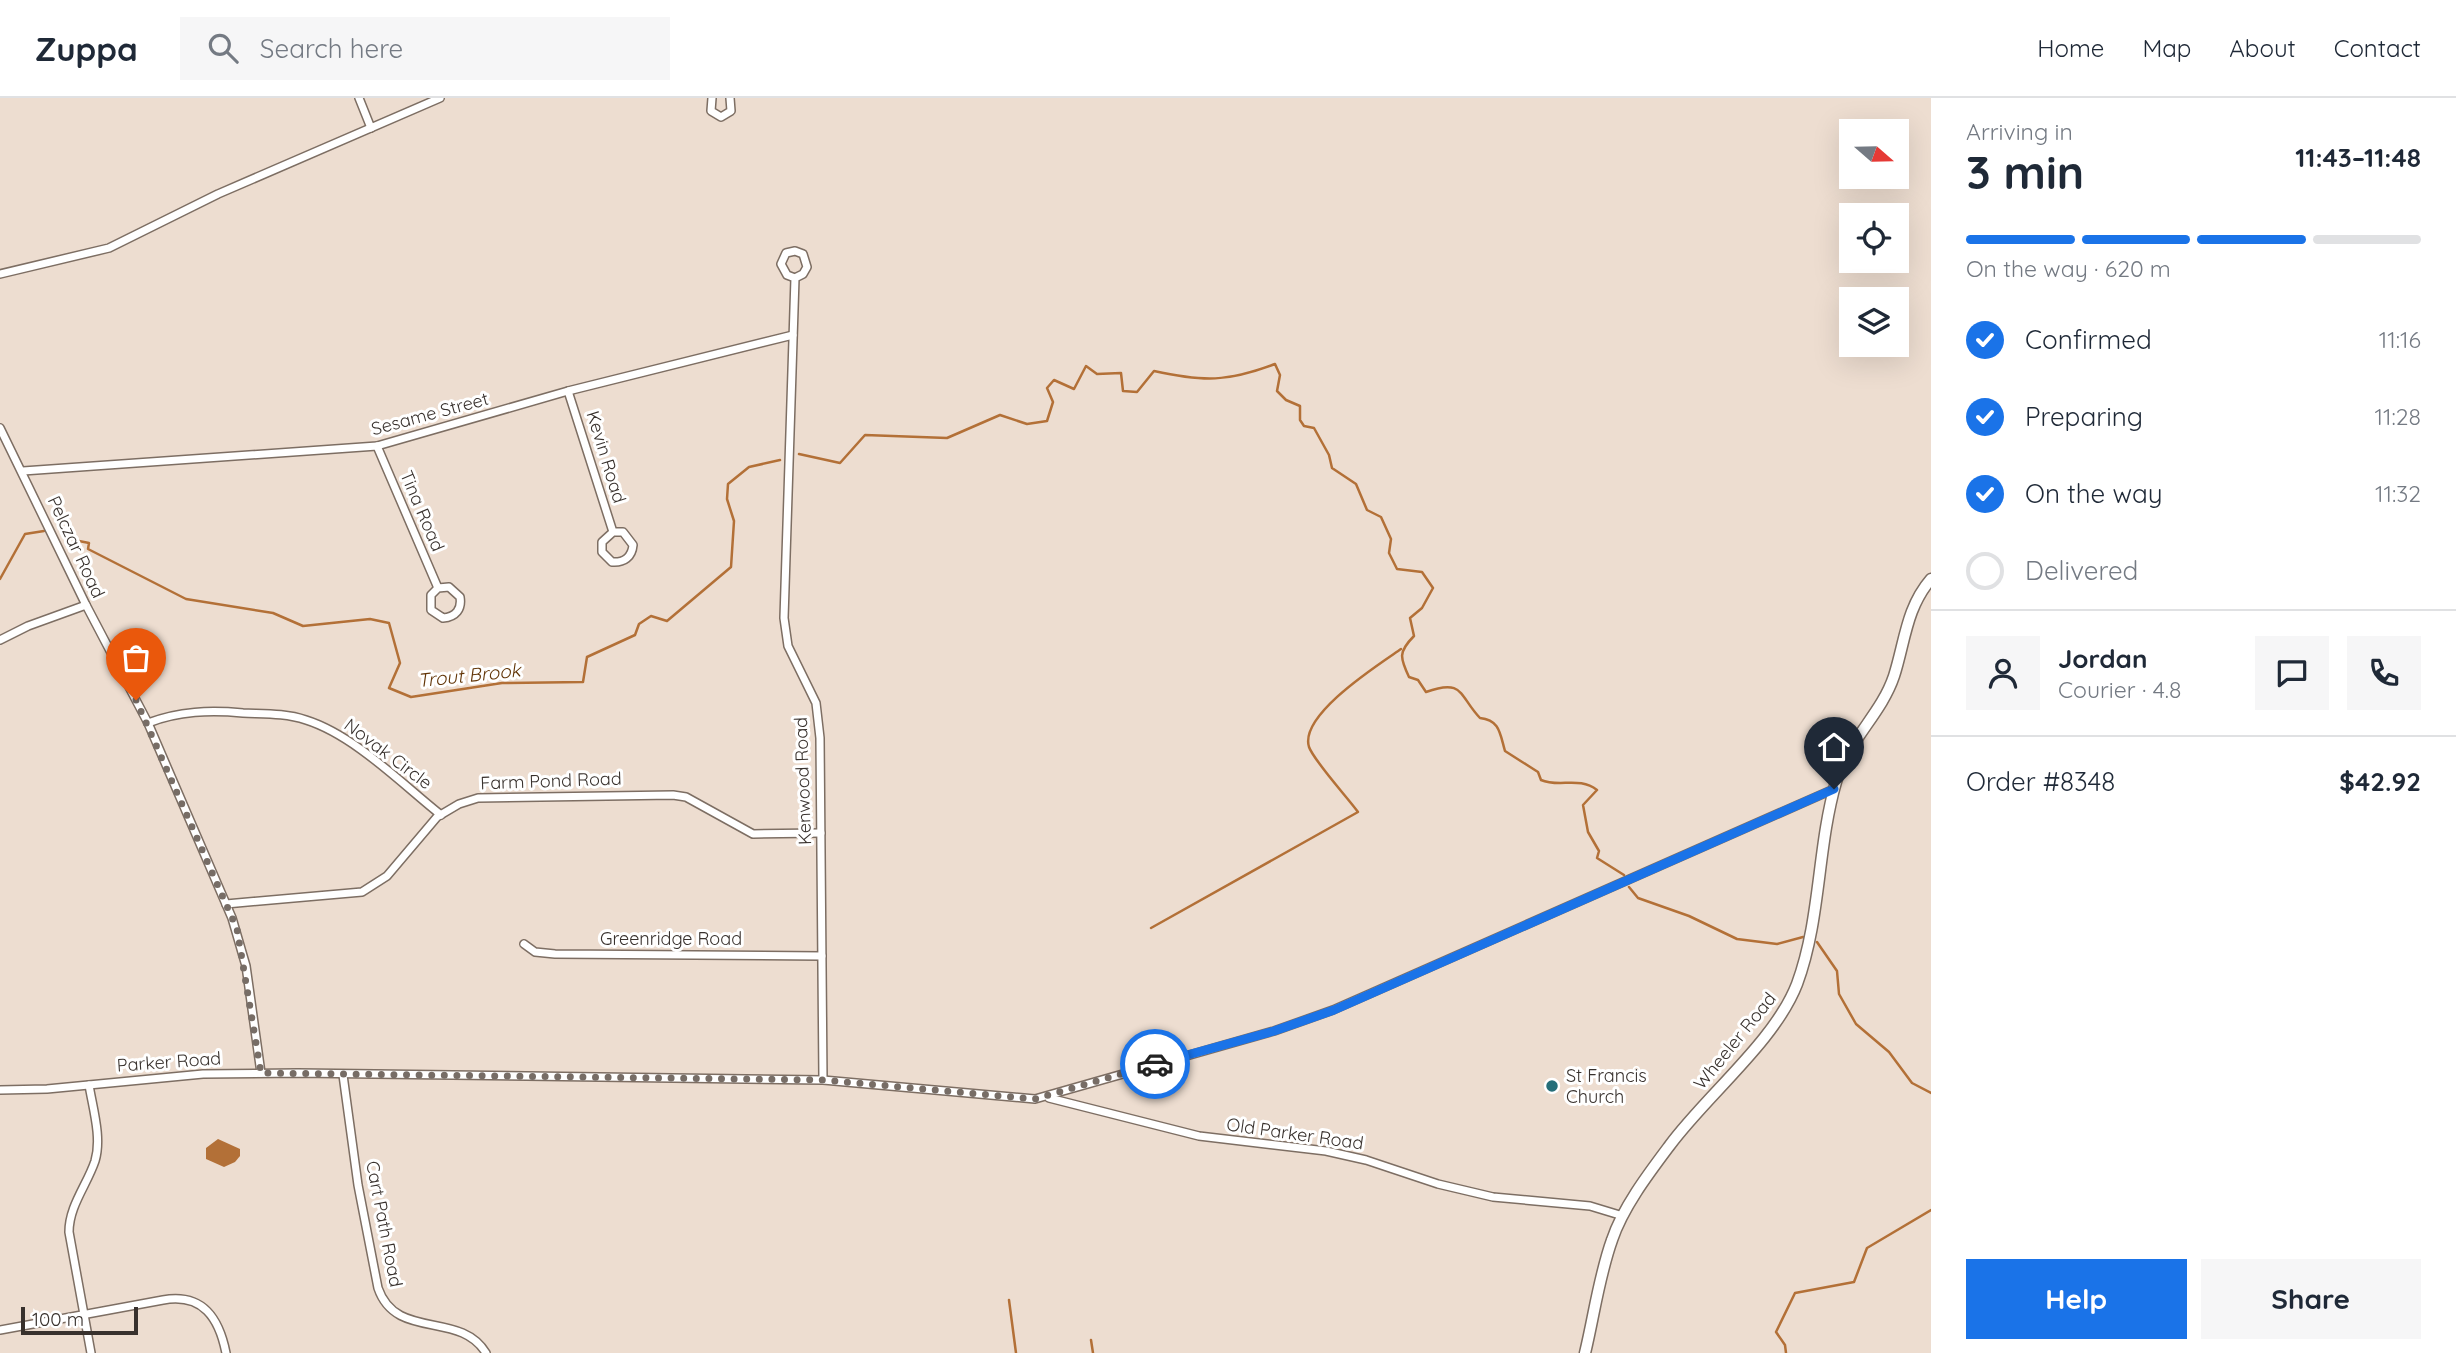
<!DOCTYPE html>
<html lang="en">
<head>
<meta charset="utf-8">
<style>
  :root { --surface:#fff; --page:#f6f6f7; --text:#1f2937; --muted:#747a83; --line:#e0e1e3; --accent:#1a73e8 }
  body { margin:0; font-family:Quicksand,sans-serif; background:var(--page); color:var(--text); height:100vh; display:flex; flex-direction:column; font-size:26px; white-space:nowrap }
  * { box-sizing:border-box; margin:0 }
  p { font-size:23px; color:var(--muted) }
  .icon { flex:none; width:38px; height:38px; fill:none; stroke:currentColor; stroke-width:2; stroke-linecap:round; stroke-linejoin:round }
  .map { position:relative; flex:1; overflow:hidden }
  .side { display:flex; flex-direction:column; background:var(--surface); width:525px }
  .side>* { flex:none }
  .needle { width:46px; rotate:110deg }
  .tools { position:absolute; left:1839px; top:21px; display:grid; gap:14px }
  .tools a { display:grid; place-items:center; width:70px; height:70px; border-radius:0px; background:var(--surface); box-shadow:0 7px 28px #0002; font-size:35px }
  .scale { position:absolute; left:21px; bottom:18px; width:117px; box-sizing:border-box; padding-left:7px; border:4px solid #38312d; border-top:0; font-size:19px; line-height:24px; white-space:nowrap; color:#38312d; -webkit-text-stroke:5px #fff; paint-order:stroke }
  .pin { position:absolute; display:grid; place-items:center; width:60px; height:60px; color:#fff; margin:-72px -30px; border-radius:50% 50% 50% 0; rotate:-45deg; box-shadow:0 0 7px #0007 }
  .pin .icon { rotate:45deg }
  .courier { position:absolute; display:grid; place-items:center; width:70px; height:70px; margin:-35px; border:5px solid #1a73e8; border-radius:50%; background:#fff; color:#222; box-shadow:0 2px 9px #0007 }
  .summary em { font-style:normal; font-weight:800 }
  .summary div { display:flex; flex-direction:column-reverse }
  .summary { display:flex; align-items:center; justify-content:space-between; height:119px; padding:0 35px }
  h1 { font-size:46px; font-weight:800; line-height:52px }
  .bar { display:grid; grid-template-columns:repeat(4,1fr); gap:10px 7px; align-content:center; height:84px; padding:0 35px }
  .bar i { height:9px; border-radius:5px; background:var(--line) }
  .bar .active { background:var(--accent) }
  .bar p { grid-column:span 4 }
  .line { display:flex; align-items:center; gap:18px; padding:0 35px; border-top:2px solid var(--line) }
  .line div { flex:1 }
  .round { display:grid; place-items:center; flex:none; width:74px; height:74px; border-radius:0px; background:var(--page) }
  ol { padding:0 35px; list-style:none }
  li { display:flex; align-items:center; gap:21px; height:77px }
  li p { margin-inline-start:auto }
  li .icon { padding:7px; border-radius:50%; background:var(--accent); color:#fff; stroke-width:4 }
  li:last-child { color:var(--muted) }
  li i { width:38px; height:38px; border:4px solid var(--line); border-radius:50% }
  .primary-button { display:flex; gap:14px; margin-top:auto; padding:14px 35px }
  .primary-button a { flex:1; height:80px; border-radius:0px; background:var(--accent); color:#fff; font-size:28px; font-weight:800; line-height:80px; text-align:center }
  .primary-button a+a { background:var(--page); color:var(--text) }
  header { display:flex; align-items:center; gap:42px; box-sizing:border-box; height:98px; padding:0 35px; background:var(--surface); border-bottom:2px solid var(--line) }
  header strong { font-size:33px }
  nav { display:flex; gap:38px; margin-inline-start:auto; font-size:24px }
  .search { width:490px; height:63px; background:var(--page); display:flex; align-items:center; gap:18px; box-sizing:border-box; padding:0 24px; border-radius:0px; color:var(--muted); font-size:26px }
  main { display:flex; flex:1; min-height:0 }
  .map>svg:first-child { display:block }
  .water { fill:#b37037 }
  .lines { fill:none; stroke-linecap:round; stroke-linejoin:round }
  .stream { stroke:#b37037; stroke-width:2.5 }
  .minor-casing { stroke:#7d6e63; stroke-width:10 }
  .tertiary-casing { stroke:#7d6e63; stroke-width:13 }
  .minor { stroke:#fff; stroke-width:7 }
  .tertiary { stroke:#fff; stroke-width:10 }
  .done { stroke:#776d66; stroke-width:7; stroke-dasharray:0 12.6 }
  .route { stroke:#1a73e8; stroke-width:9 }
  .poi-dot { fill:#256e79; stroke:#fff; stroke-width:2.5 }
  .labels { text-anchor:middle; stroke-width:6; stroke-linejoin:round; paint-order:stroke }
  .street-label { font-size:18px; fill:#38312d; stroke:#fff }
  .poi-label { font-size:18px; fill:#38312d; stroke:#fff; text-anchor:start }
  .water-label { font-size:19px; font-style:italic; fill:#623507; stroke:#fff }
</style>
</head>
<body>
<header>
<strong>Zuppa</strong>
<div class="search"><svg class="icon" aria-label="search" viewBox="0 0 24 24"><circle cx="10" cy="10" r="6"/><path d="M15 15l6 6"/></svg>Search here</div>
<nav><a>Home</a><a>Map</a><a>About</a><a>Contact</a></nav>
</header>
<main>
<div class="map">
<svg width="1931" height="1255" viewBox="0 0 1931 1255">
  <rect width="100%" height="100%" fill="#edddd0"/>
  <!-- water -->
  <path class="water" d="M218,1041L240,1051V1058L235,1064L224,1069L206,1061V1050Z"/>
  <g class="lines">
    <!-- stream -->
    <g class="stream">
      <path d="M799,356L840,365L865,337L947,340L1000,317L1027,326L1047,323L1053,304L1047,290L1054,282L1074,291L1086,268L1097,276L1121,275L1123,293L1137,294L1154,273C1204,284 1227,284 1275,266L1280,277L1277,293L1286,302L1300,308V322L1304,328L1314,330L1329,357L1332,370L1356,386L1367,412L1381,419L1391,441L1389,455L1397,471L1422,474L1433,490L1422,510L1410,520L1414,538C1398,554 1400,560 1409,579L1418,582L1426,594C1464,580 1459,598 1480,620C1500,622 1500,636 1505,653L1538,674L1541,682C1559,690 1579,678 1597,692L1583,707L1588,734L1599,753L1597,760L1624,777"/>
      <path d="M64,440L89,445L88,451L186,501L273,515L303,528L370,521L389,525L400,565L389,590L411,599L502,585L583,584L587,559L635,537L639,526L651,518L667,523L731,469L734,423L727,401L728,386L749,369L780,362"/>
      <path d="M0,481L25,436L44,433"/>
      <path d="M1629,789L1638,800L1689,818L1737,841L1777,846L1803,839"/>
      <path d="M1151,830L1358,714C1348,700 1314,663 1309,649C1299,617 1378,567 1401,551"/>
      <path d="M1817,844L1837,873L1839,896L1856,926L1889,954L1912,985L1931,995"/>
      <path d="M1009,1202L1016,1255"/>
      <path d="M1091,1242L1093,1255"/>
      <path d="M1786,1255L1785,1247L1776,1234L1795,1195L1854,1184L1867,1150L1931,1112"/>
    </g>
    <defs>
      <g id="minor">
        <path d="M359,0L371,30"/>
        <path d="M712,0L711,13L721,19L731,13L730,0"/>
        <path d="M0,176L109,150L218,96L440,0"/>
        <path d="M795,180L787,177L781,166L786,155L795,153L803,156L807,169L803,176L795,180L784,520L788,548L816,605L820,640L823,982"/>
        <path d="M568,293L613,434H623L633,447C632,459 624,465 612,464L602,454V444L613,434"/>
        <path d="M0,330L86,507L148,625L232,820L246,868L261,975"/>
        <path d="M377,348L438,490L431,497V512L443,520C456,519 462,511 460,499L449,489L438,490"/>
        <path d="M23,373L377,348L568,293L793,237"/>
        <path d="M0,542L28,528L86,507"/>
        <path d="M148,625C179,613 210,612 243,615C264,616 285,615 306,622C354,637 402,686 441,717"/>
        <path d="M226,806L362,794L387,778L437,719L459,706L478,700L673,697L686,699L753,736L821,735"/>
        <path d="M524,846L535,854L555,856L822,858"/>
        <path d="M343,977L358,1087L378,1190C396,1243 460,1212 486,1255"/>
        <path d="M89,987C93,1011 102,1040 95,1063C87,1087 69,1108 69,1134L91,1255"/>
        <path d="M0,992L47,991L203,976L298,975L823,982L1035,1001L1274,933L1333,912L1834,691"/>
        <path d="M1049,1000L1199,1038L1326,1053L1366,1062L1438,1086L1493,1099L1590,1108L1623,1118"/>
        <path d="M0,1232L163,1202C203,1195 219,1220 226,1255"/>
      </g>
      <path id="tertiary" d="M1585,1255C1594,1218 1599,1178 1612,1142C1623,1109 1649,1075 1670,1047C1707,997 1775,943 1797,886C1821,821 1817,750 1836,684C1847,643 1881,617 1894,578C1905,544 1906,510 1931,481"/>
    </defs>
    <!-- minor casing -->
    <use href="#minor" class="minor-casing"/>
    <!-- tertiary casing -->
    <use href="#tertiary" class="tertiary-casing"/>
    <!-- minor -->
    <use href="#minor" class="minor"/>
    <!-- tertiary -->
    <use href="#tertiary" class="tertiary"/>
  </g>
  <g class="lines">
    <!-- done -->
    <path class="done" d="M136,602L237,831L261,975L823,982L1035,1001L1155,966"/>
    <!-- route -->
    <path class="route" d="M1155,966L1274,933L1334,912L1834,691"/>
  </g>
  <!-- markers -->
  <circle class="poi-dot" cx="1552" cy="988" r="7"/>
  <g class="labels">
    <!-- street labels -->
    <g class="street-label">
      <text transform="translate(430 316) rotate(-15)" y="6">Sesame Street</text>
      <text transform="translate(606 359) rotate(73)" y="6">Kevin Road</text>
      <text transform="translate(422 413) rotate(67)" y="6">Tina Road</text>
      <text transform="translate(76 449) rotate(65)" y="6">Pelczar Road</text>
      <text transform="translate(388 656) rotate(37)" y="6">Novak Circle</text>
      <text transform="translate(551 683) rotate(-2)" y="6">Farm Pond Road</text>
      <text transform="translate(803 683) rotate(-92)" y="6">Kenwood Road</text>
      <text x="671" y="847">Greenridge Road</text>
      <text transform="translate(1735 943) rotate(-51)" y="6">Wheeler Road</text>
      <text transform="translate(169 964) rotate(-4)" y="6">Parker Road</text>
      <text transform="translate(1295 1036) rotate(8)" y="6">Old Parker Road</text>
      <text transform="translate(384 1126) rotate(79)" y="6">Cart Path Road</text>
    </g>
    <!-- poi labels -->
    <g class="poi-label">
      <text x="1566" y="984">St Francis<tspan x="1566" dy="21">Church</tspan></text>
    </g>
    <!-- water labels -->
    <g class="water-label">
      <text transform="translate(469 577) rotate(-6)" y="7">Trout Brook</text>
    </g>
  </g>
</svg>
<div class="tools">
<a><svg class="needle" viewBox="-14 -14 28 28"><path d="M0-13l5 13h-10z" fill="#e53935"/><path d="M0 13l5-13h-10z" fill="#747a83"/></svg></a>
<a><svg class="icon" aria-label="locate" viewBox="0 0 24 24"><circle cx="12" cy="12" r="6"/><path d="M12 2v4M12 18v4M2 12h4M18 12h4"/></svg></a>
<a><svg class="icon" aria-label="layers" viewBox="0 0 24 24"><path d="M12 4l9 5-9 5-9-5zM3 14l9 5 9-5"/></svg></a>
</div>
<div class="scale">100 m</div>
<div class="pin" style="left:136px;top:602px;background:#ea580c"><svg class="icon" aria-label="bag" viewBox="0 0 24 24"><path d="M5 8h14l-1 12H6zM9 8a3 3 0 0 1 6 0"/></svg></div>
<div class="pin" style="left:1834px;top:691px;background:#1f2937"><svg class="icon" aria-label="home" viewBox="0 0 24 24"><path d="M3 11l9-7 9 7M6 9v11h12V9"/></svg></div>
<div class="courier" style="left:1155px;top:966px"><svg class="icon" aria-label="car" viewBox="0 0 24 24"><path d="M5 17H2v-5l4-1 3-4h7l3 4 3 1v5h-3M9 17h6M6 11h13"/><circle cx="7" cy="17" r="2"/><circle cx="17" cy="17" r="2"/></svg></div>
</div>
<section class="side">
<div class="summary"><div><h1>3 min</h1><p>Arriving in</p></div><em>11:43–11:48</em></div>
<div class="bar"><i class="active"></i><i class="active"></i><i class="active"></i><i></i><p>On the way · 620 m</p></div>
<ol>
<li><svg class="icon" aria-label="check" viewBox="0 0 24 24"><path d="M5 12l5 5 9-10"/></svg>Confirmed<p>11:16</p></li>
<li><svg class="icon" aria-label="check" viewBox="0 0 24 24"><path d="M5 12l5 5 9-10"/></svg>Preparing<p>11:28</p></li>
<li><svg class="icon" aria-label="check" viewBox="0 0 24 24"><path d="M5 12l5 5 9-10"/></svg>On the way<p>11:32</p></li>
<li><i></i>Delivered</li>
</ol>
<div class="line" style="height:126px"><a class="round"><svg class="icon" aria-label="person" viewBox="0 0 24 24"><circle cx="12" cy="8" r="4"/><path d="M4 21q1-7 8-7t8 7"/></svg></a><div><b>Jordan</b><p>Courier · 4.8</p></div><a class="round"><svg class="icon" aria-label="chat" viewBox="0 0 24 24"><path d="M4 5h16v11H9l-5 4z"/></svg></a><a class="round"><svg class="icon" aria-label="phone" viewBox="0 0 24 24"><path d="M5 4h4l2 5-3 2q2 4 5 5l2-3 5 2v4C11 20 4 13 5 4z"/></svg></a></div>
<div class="line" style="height:91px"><div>Order #8348</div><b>$42.92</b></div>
<div class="primary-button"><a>Help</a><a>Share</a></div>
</section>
</main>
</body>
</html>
